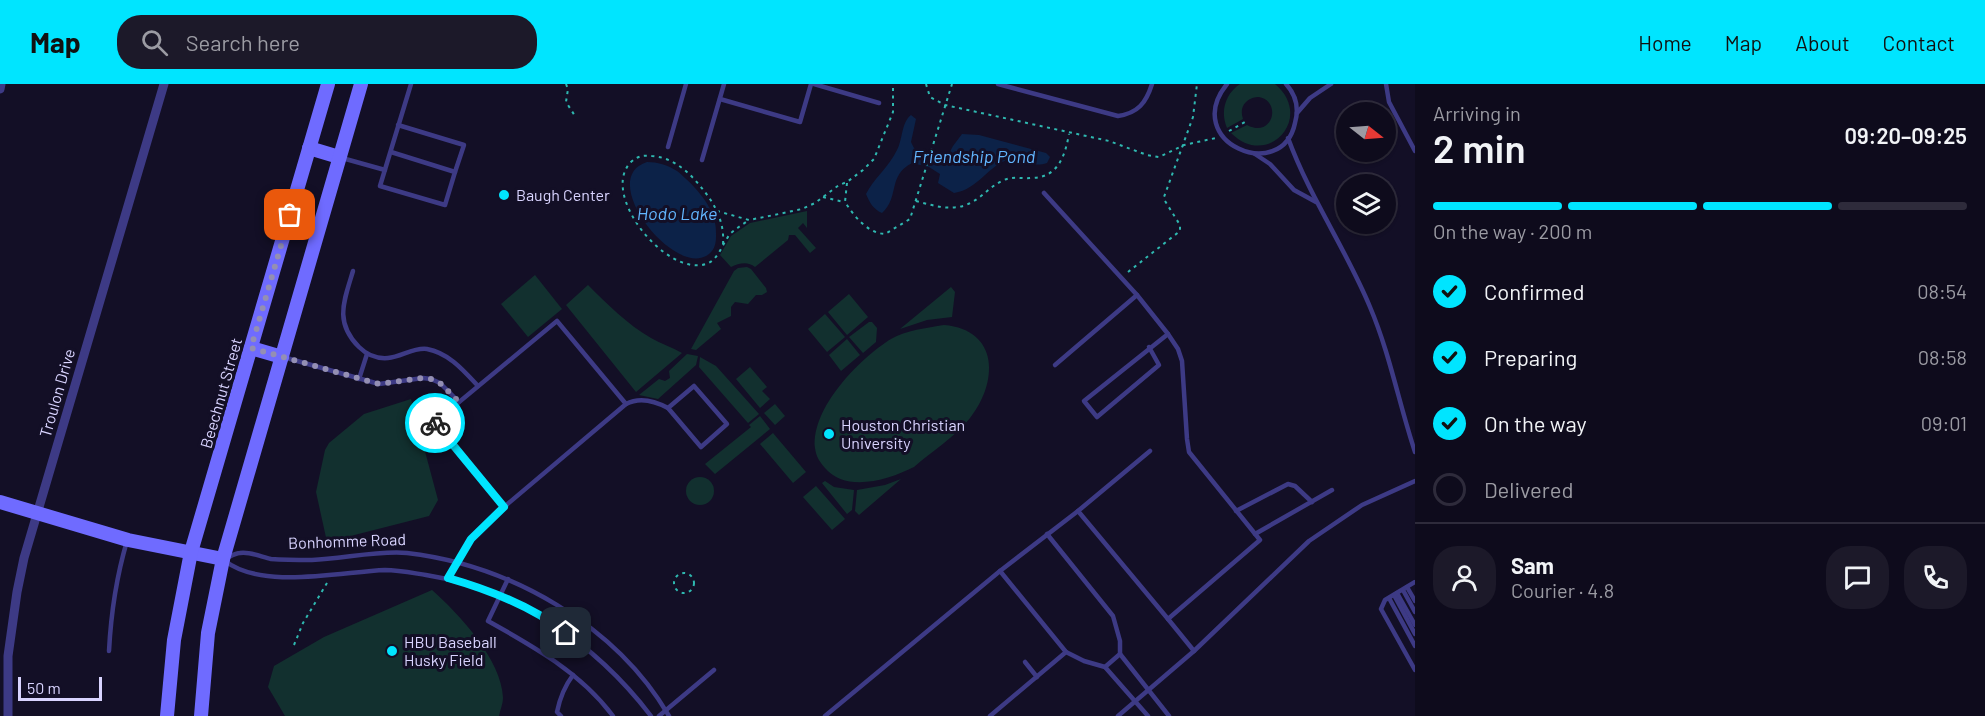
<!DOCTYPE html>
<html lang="en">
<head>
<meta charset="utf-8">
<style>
  :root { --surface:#0e0b1c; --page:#1c1929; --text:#f1f3f6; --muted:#9b9ba3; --line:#2e2b3b; --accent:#00e5ff }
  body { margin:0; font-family:Barlow,sans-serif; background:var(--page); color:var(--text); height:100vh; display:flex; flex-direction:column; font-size:22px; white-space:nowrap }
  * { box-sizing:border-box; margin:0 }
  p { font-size:20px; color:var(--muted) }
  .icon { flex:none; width:33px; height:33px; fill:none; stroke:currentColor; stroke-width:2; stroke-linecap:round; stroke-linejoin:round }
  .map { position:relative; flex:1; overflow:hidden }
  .drawer { display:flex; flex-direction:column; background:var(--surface); width:570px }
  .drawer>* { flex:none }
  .needle { width:39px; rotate:107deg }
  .controls { position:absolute; left:1336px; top:18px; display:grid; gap:12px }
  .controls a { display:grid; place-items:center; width:60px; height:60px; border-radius:50%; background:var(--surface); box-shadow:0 2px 4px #0004,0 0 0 2px var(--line); font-size:30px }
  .scale { position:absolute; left:18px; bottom:15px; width:84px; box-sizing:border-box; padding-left:6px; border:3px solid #d9d4ff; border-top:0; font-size:16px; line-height:21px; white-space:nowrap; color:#d9d4ff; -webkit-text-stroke:4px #130f26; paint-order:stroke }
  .pin { position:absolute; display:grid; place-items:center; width:51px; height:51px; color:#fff; margin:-26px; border-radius:12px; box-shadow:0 3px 9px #0006 }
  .courier { position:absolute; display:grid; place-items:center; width:60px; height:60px; margin:-30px; border:4px solid #00e5ff; border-radius:50%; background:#fff; color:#222; box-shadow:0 2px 8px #0007 }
  .headline em { font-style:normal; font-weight:600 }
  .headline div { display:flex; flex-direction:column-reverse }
  .headline { display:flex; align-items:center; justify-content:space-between; height:102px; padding:0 18px }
  h1 { font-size:39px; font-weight:600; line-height:45px }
  .bar { display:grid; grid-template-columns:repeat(4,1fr); gap:9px 6px; align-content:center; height:72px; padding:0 18px }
  .bar i { height:8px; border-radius:4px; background:var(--line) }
  .bar .selected { background:var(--accent) }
  .bar p { grid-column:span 4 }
  .line { display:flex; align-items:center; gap:15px; padding:0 18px; border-top:2px solid var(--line) }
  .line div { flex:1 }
  .round { display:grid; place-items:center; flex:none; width:63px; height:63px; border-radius:24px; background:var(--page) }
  ol { padding:0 18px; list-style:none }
  li { display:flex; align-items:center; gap:18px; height:66px }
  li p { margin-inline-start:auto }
  li .icon { padding:6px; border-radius:50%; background:var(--accent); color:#111; stroke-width:4 }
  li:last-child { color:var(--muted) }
  li i { width:33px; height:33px; border:3px solid var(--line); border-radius:50% }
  header { display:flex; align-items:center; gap:36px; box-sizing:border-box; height:84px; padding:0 30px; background:var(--accent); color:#111 }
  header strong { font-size:28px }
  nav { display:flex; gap:33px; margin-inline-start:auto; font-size:21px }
  .search { width:420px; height:54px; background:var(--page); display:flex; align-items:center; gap:15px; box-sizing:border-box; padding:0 21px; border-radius:24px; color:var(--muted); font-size:22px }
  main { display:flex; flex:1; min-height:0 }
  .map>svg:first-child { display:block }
  .green { fill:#12302f }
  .water { fill:#0c2248 }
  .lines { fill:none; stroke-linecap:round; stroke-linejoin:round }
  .path { stroke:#2fb8b0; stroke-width:2; stroke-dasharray:3 4.5; stroke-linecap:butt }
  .lane { stroke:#3d3a85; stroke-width:4.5 }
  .street { stroke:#3d3a85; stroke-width:9 }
  .secondary { stroke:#6f6bff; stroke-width:14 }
  .done { stroke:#948fb3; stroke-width:6; stroke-dasharray:0 10.8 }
  .route { stroke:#00e5ff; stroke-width:8 }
  .poi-dot { fill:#00e5ff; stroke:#130f26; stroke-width:2 }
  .labels { text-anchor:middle; stroke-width:6; stroke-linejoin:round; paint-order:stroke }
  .poi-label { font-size:16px; fill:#d9d4ff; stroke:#130f26; text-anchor:start }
  .street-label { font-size:16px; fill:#d9d4ff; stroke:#130f26 }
  .water-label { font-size:18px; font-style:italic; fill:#62b6ff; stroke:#130f26 }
</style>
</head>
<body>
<header>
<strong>Map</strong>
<div class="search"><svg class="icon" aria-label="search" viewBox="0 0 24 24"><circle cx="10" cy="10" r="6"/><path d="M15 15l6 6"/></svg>Search here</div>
<nav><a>Home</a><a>Map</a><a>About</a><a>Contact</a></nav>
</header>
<main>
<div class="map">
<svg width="1415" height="632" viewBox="0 0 1415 632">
  <rect width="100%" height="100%" fill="#130f26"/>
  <!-- green -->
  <g class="green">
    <path d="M1240,0H1275C1315,33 1268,86 1231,49L1247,41C1273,55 1282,17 1259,13C1255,13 1250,14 1246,18C1241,23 1241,29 1243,35L1227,44C1220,28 1225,10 1240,0Z"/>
    <path d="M807,127V144L803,139L798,144L816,164L810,169L795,151H789L788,156L755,183C748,177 739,179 731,183L720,171L731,152L750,139Z"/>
    <path d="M747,183L751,185L766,204L767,208L762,211H756L748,220L735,218L731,223V232L717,239L721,245L696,266L691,265L734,187L738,184Z"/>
    <path d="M535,191L562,225L528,253L501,220Z"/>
    <path d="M588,201C608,221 627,240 651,254C661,260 672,263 682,269L636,308L566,221Z"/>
    <path d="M951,203L955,208L952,233L927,236L900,245Z"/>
    <path d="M849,210L868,233L847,251L828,228Z"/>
    <path d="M825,230L845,253L827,268L808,245Z"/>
    <path d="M869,238H872L877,244L876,258L863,269L849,253Z"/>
    <path d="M944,241C1000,246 998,299 970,334C956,352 931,368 914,383C888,396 846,409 825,384C819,377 816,372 815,364C811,324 860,274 891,255C906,246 927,244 944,241Z"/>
    <path d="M847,255L860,271L841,287L829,271Z"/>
    <path d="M687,270L698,272L696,281L658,315L639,311L659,295L665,297L670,294L669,287Z"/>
    <path d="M700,273L716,282L759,330L748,339L699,283Z"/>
    <path d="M750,283L767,303L762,307L770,315L760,324L736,295Z"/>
    <path d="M411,315L438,416L429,432L327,458L316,408L325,366L329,359L364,330Z"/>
    <path d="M775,320L785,332L775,341L764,329Z"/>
    <path d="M760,332L770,345L715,390L705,380L751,343L749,341Z"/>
    <path d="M773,349L806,388L793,399L760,360Z"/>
    <circle cx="700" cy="407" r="14"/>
    <path d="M901,395L859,431L855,427L857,406L885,401Z"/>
    <path d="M825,397L834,403L854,406L852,426L847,430L822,399Z"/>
    <path d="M816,402L845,435L832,446L803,413Z"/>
    <path d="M432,506C459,530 502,576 503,614C503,620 500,626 499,632H285L268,603L274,582L324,553Z"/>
  </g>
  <!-- water -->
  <g class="water">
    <path d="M911,31L916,35L911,58L914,64L945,77L953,62L962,50L979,51L1046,69L1050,73L1047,79C1029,85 1023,72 1010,75C988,81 979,105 954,109L938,99L940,90L929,83L912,79C887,92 900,113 882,129C873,125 870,119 866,110C874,94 889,83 897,66C903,55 901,39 911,31Z"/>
    <path d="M647,78C657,78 668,81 677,87C692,99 712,120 715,139C716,143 716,148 716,153C716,160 714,168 706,172C672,191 596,94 647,78Z"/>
  </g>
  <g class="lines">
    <!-- path -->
    <g class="path">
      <path d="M566,0L568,5L566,18L575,32"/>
      <path d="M926,0L930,13L945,21L1109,57L1147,71L1159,73L1184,61L1216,54"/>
      <path d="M1229,47L1245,38"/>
      <path d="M847,99L845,118C854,132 867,149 885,150L910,135L952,0"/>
      <path d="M823,113L844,118"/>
      <path d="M916,117C935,122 955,129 974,117C984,111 992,101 1004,96C1013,92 1022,95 1031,94C1058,94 1065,72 1069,50"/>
      <path d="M717,127L749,136L774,131L802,125L815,119L839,101L847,98L863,86L874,75L893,28V0"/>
      <path d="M723,160C725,134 711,114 695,96C683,83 669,73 652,72C643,71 638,72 631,78C599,110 666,193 706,180C719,176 722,159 731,149C737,144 743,140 749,136"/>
      <path d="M1128,188L1180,147V141L1165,117L1164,113L1193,33L1197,0"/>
      <circle cx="684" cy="499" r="10"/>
      <path d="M294,561L303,539L327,499"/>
    </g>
    <!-- lane -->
    <g class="lane">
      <path d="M814,0L879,19"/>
      <path d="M998,0L1118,32C1138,29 1146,19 1152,0"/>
      <path d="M1227,0C1180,58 1282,101 1295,39C1299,25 1296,11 1286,0"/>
      <path d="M1386,0L1389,18L1415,67"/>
      <path d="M720,15L800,38L811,0"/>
      <path d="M1297,29L1310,14L1331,0"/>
      <path d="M398,41L464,61L455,88"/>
      <path d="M1288,54C1310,114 1346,165 1370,223C1390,270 1399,320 1415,368"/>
      <path d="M668,63L686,0"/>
      <path d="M391,68L455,88L445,121L380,102L411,0"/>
      <path d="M1255,70L1270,80L1294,106L1316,118"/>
      <path d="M342,74L385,86"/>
      <path d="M702,76L724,0"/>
      <path d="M1044,109L1137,211L1168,250L1178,265L1182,277L1187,355L1189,368L1260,456L1168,535L1194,567"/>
      <path d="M353,187C344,217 334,238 359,263C367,271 376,275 388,274C401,273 414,263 427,265C449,269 464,287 478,302"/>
      <path d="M557,237L626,320L504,423L435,338Z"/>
      <path d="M1149,263L1159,281L1097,333L1084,317L1168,250"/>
      <path d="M283,273L379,300L423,294L431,295L440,299L459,318"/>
      <path d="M1055,281L1137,211"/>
      <path d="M359,295L367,270"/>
      <path d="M694,302L727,340L701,363L668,324Z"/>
      <path d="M626,320C639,313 655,317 668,324"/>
      <path d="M1150,367L1078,427L1168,535"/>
      <path d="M1236,427L1288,400L1295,402L1312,418"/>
      <path d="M1255,450L1332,406"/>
      <path d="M227,474C231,472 236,469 240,469C249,467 262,473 271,475C285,476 298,476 312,476C342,475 379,466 407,469C510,481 616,541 669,632"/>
      <path d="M225,477C263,506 340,488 385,486C399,486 413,489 426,491C517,505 596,560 651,632"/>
      <path d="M1000,487L1066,568L1084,577L1105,583L1120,570V557L1113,532L1047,450"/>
      <path d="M448,494L471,455L504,423"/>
      <path d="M508,495L488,537C533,562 581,589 613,632"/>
      <path d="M1415,498L1385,516L1381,525L1415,586"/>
      <path d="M1407,503L1415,517"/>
      <path d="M1403,506L1415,528"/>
      <path d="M1397,509L1415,541"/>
      <path d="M1394,511L1415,550"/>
      <path d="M1389,514L1415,562"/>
      <path d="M109,567C111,529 116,494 127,457"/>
      <path d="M1120,570L1169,632"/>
      <path d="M1025,578L1037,593"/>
      <path d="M1105,583L1148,632"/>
      <path d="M561,632L557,628C560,613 564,603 573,591"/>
      <path d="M659,632L714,586"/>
      <path d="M825,632L1000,487L1078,427"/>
      <path d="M990,632L1066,568"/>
      <path d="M1118,632L1194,567L1309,457L1362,421L1415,397"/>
    </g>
    <!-- street -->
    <g class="street">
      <path d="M0,5L1,0"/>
      <path d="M8,632V572L17,508L24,474L164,0"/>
    </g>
    <!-- secondary -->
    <g class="secondary">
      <path d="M309,64L339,73"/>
      <path d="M251,264L282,273"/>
      <path d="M0,418L128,456L223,475"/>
      <path d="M167,632L174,556L191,468L328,0"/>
      <path d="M201,632L208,549L223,475L361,0"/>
    </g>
  </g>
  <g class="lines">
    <!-- done -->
    <path class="done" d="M290,131L251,264L379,300L423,294L431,295L440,299L459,318L435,339"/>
    <!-- route -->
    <path class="route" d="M435,339L504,423L471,455L448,494C490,506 532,522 566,549"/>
  </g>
  <!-- markers -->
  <g class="poi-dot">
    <circle cx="504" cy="111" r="6"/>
    <circle cx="829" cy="350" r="6"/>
    <circle cx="392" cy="567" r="6"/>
  </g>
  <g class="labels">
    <!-- poi labels -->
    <g class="poi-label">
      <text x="516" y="117">Baugh Center</text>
      <text x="841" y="347">Houston Christian<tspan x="841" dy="18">University</tspan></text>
      <text x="404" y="564">HBU Baseball<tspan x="404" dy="18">Husky Field</tspan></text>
    </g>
    <!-- street labels -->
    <g class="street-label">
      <text transform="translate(57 309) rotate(-74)" y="6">Troulon Drive</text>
      <text transform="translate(221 309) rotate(-74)" y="6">Beechnut Street</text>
      <text transform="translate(347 457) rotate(-2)" y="6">Bonhomme Road</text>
    </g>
    <!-- water labels -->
    <g class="water-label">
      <text x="974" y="79">Friendship Pond</text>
      <text x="677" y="136">Hodo Lake</text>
    </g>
  </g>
</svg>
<div class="controls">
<a><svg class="needle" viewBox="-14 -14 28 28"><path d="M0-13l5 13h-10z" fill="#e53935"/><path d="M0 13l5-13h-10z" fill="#9b9ba3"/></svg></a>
<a><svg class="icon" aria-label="layers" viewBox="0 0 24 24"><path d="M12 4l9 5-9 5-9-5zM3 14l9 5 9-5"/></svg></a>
</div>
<div class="scale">50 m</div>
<div class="pin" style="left:290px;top:131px;background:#ea580c"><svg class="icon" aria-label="bag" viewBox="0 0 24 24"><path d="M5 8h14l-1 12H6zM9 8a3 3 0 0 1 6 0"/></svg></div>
<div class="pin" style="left:566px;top:549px;background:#1f2937"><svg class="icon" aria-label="home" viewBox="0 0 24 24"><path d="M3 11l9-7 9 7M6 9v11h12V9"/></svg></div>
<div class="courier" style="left:435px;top:339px"><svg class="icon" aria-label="bike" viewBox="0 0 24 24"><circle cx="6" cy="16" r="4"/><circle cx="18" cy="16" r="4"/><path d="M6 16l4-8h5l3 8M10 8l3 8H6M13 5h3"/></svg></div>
</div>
<section class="drawer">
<div class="headline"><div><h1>2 min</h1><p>Arriving in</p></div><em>09:20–09:25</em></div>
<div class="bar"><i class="selected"></i><i class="selected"></i><i class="selected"></i><i></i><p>On the way · 200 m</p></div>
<ol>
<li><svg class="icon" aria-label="check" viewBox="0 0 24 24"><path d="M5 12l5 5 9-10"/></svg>Confirmed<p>08:54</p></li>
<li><svg class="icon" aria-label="check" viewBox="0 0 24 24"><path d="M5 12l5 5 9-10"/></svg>Preparing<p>08:58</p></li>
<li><svg class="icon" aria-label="check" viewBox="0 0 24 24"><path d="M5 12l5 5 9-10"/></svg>On the way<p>09:01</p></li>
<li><i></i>Delivered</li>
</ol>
<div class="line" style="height:108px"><a class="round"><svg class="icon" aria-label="person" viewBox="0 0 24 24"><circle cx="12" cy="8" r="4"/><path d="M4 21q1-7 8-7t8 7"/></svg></a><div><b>Sam</b><p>Courier · 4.8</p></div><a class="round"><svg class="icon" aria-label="chat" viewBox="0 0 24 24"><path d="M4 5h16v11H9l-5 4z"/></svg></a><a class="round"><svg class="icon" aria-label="phone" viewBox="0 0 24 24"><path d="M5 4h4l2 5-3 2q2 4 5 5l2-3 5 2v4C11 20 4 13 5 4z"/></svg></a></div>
</section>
</main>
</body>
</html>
